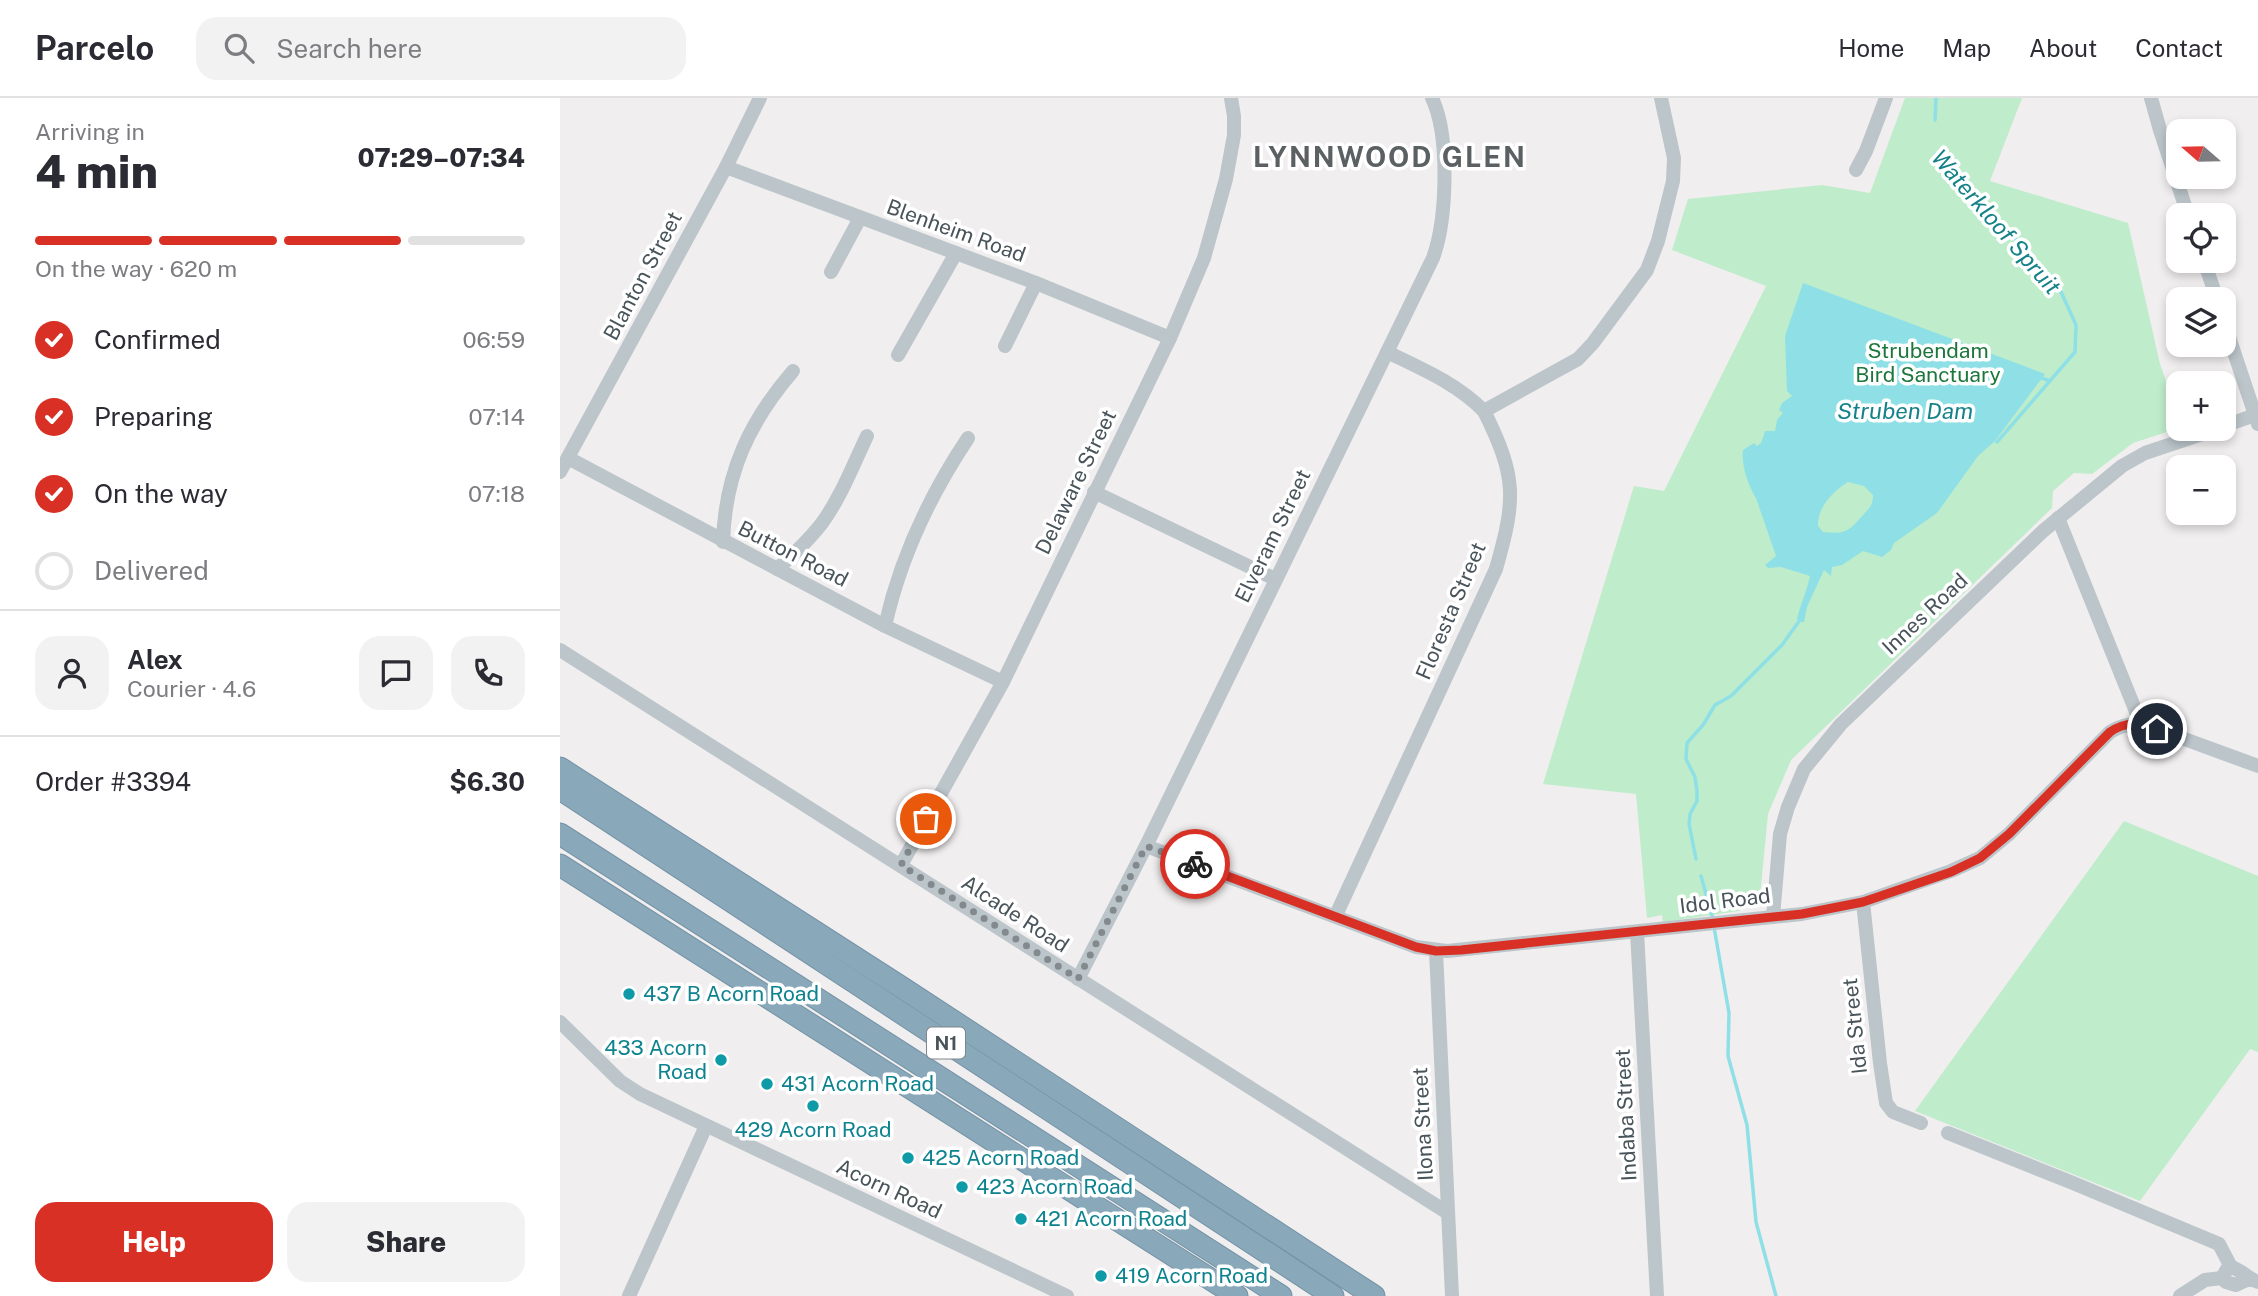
<!DOCTYPE html>
<html lang="en">
<head>
<meta charset="utf-8">
<style>
  :root { --surface:#fff; --page:#f2f2f3; --text:#2b2b33; --muted:#7c7c81; --line:#e1e1e2; --accent:#d93025 }
  body { margin:0; font-family:"Public Sans",sans-serif; background:var(--page); color:var(--text); height:100vh; display:flex; flex-direction:column; font-size:26px; white-space:nowrap }
  * { box-sizing:border-box; margin:0 }
  p { font-size:23px; color:var(--muted) }
  .icon { flex:none; width:38px; height:38px; fill:none; stroke:currentColor; stroke-width:2; stroke-linecap:round; stroke-linejoin:round }
  .map { position:relative; flex:1; overflow:hidden }
  .details { display:flex; flex-direction:column; background:var(--surface); width:560px }
  .details>* { flex:none }
  .needle { width:46px; rotate:290deg }
  .tools { position:absolute; left:1606px; top:21px; display:grid; gap:14px }
  .tools a { display:grid; place-items:center; width:70px; height:70px; border-radius:14px; background:var(--surface); box-shadow:0 4px 10px #0003; font-size:35px }
  .pin { position:absolute; display:grid; place-items:center; width:60px; height:60px; color:#fff; margin:-30px; border:4px solid #fff; border-radius:50%; box-shadow:0 2px 7px #0007 }
  .courier { position:absolute; display:grid; place-items:center; width:70px; height:70px; margin:-35px; border:5px solid #d93025; border-radius:50%; background:#fff; color:#222; box-shadow:0 2px 9px #0007 }
  .headline em { font-style:normal; font-weight:800 }
  .headline div { display:flex; flex-direction:column-reverse }
  .headline { display:flex; align-items:center; justify-content:space-between; height:119px; padding:0 35px }
  h1 { font-size:46px; font-weight:800; line-height:52px }
  .bar { display:grid; grid-template-columns:repeat(4,1fr); gap:10px 7px; align-content:center; height:84px; padding:0 35px }
  .bar i { height:9px; border-radius:5px; background:var(--line) }
  .bar .selected { background:var(--accent) }
  .bar p { grid-column:span 4 }
  .line { display:flex; align-items:center; gap:18px; padding:0 35px; border-top:2px solid var(--line) }
  .line div { flex:1 }
  .round { display:grid; place-items:center; flex:none; width:74px; height:74px; border-radius:21px; background:var(--page) }
  ol { padding:0 35px; list-style:none }
  li { display:flex; align-items:center; gap:21px; height:77px }
  li p { margin-inline-start:auto }
  li .icon { padding:7px; border-radius:50%; background:var(--accent); color:#fff; stroke-width:4 }
  li:last-child { color:var(--muted) }
  li i { width:38px; height:38px; border:4px solid var(--line); border-radius:50% }
  .action { display:flex; gap:14px; margin-top:auto; padding:14px 35px }
  .action a { flex:1; height:80px; border-radius:21px; background:var(--accent); color:#fff; font-size:28px; font-weight:800; line-height:80px; text-align:center }
  .action a+a { background:var(--page); color:var(--text) }
  header { display:flex; align-items:center; gap:42px; box-sizing:border-box; height:98px; padding:0 35px; background:var(--surface); border-bottom:2px solid var(--line) }
  header strong { font-size:33px }
  nav { display:flex; gap:38px; margin-inline-start:auto; font-size:24px }
  .search { width:490px; height:63px; background:var(--page); display:flex; align-items:center; gap:18px; box-sizing:border-box; padding:0 24px; border-radius:21px; color:var(--muted); font-size:26px }
  main { display:flex; flex:1; min-height:0 }
  .map>svg:first-child { display:block }
  .green { fill:#bfecca }
  .water { fill:#8fe0e6; fill-rule:evenodd }
  .lines { fill:none; stroke-linecap:round; stroke-linejoin:round }
  .stream { stroke:#8fe0e6; stroke-width:3.5 }
  .highway-casing { stroke:#7493a6; stroke-width:23 }
  .minor { stroke:#bbc5ca; stroke-width:14 }
  .highway { stroke:#89a8ba; stroke-width:21 }
  .done { stroke:#838a8e; stroke-width:7; stroke-dasharray:0 12.6 }
  .route { stroke:#d93025; stroke-width:9 }
  .culture-dot { fill:#0f9aa8; stroke:#fff; stroke-width:2.5 }
  .labels { text-anchor:middle; stroke-width:7; stroke-linejoin:round; paint-order:stroke }
  .shield { fill:#fff; stroke:#7f878c; stroke-width:2 }
  .shield-label { font-size:19px; font-weight:bold; fill:#48545a }
  .street-label { font-size:21px; fill:#48545a; stroke:#fff }
  .park-label { font-size:21px; fill:#1d773d; stroke:#fff }
  .culture-label { font-size:21px; fill:#0d838f; stroke:#fff; text-anchor:start }
  .water-label { font-size:23px; font-style:italic; fill:#15828a; stroke:#fff }
  .district-label { font-size:28px; font-weight:bold; letter-spacing:2px; fill:#5b6063; stroke:#fff }
</style>
</head>
<body>
<header>
<strong>Parcelo</strong>
<div class="search"><svg class="icon" aria-label="search" viewBox="0 0 24 24"><circle cx="10" cy="10" r="6"/><path d="M15 15l6 6"/></svg>Search here</div>
<nav><a>Home</a><a>Map</a><a>About</a><a>Contact</a></nav>
</header>
<main>
<section class="details">
<div class="headline"><div><h1>4 min</h1><p>Arriving in</p></div><em>07:29–07:34</em></div>
<div class="bar"><i class="selected"></i><i class="selected"></i><i class="selected"></i><i></i><p>On the way · 620 m</p></div>
<ol>
<li><svg class="icon" aria-label="check" viewBox="0 0 24 24"><path d="M5 12l5 5 9-10"/></svg>Confirmed<p>06:59</p></li>
<li><svg class="icon" aria-label="check" viewBox="0 0 24 24"><path d="M5 12l5 5 9-10"/></svg>Preparing<p>07:14</p></li>
<li><svg class="icon" aria-label="check" viewBox="0 0 24 24"><path d="M5 12l5 5 9-10"/></svg>On the way<p>07:18</p></li>
<li><i></i>Delivered</li>
</ol>
<div class="line" style="height:126px"><a class="round"><svg class="icon" aria-label="person" viewBox="0 0 24 24"><circle cx="12" cy="8" r="4"/><path d="M4 21q1-7 8-7t8 7"/></svg></a><div><b>Alex</b><p>Courier · 4.6</p></div><a class="round"><svg class="icon" aria-label="chat" viewBox="0 0 24 24"><path d="M4 5h16v11H9l-5 4z"/></svg></a><a class="round"><svg class="icon" aria-label="phone" viewBox="0 0 24 24"><path d="M5 4h4l2 5-3 2q2 4 5 5l2-3 5 2v4C11 20 4 13 5 4z"/></svg></a></div>
<div class="line" style="height:91px"><div>Order #3394</div><b>$6.30</b></div>
<div class="action"><a>Help</a><a>Share</a></div>
</section>
<div class="map">
<svg width="1698" height="1198" viewBox="0 0 1698 1198">
  <rect width="100%" height="100%" fill="#f1eeef"/>
  <!-- green -->
  <g class="green">
    <path d="M1345,0H1462L1430,83L1568,125L1600,266L1619,320V330L1573,345L1532,376L1514,375L1493,393L1492,410L1231,662L1208,716L1200,798L1179,813L1103,824L1102,817L1087,820L1076,696L983,686L1074,388L1104,393L1206,188L1112,152L1128,101L1262,87L1310,95Z"/>
    <path d="M1564,723L1698,778V954L1690,951L1580,1103L1355,1013Z"/>
  </g>
  <!-- water -->
  <path class="water" d="M1243,185L1485,276L1435,343L1418,358L1377,415L1334,445L1331,452L1322,459L1303,453L1282,467L1272,469L1271,478L1264,472L1247,509L1244,524H1241L1237,521C1240,507 1247,493 1250,478L1221,469L1208,470L1205,467L1216,458L1196,400C1188,387 1181,367 1183,352L1194,345L1197,348L1201,345L1205,333H1215L1217,322L1223,315L1219,312L1222,305L1232,298L1227,293L1225,238ZM1288,384L1304,388L1313,397C1313,408 1309,410 1303,417C1288,434 1286,436 1263,434L1258,428C1257,410 1273,393 1288,384Z"/>
  <g class="lines">
    <!-- stream -->
    <g class="stream">
      <path d="M1375,22L1376,0"/>
      <path d="M1376,56L1497,185L1516,227L1515,254L1437,344"/>
      <path d="M1479,279L1490,283"/>
      <path d="M1136,761L1129,726L1130,716L1137,703V693L1135,679L1126,661L1127,645L1143,627L1155,607L1171,598L1222,547L1242,519"/>
      <path d="M1141,778L1153,821"/>
      <path d="M1154,829L1169,915L1168,958L1187,1027L1196,1124L1216,1198"/>
    </g>
    <defs>
      <g id="highway">
        <path d="M0,670L341,889L814,1198"/>
        <path d="M0,691L773,1198"/>
        <path d="M0,736L721,1198"/>
        <path d="M0,767L677,1198"/>
      </g>
    </defs>
    <!-- highway casing -->
    <use href="#highway" class="highway-casing"/>
    <!-- minor -->
    <g class="minor">
      <path d="M1591,0L1600,32L1628,117"/>
      <path d="M166,69L476,185L610,240"/>
      <path d="M1296,72L1306,53L1326,0"/>
      <path d="M1644,163L1657,201"/>
      <path d="M271,174L300,120"/>
      <path d="M1664,224L1698,326"/>
      <path d="M445,248L476,185"/>
      <path d="M827,254C862,271 896,285 924,313"/>
      <path d="M338,257L396,155"/>
      <path d="M1664,328L1695,317"/>
      <path d="M8,360L325,528L443,584"/>
      <path d="M0,374L166,69L200,0"/>
      <path d="M534,394L715,481"/>
      <path d="M1498,420L1581,626"/>
      <path d="M163,444C165,376 189,324 233,273"/>
      <path d="M217,471C233,457 249,442 262,425C281,399 293,367 307,338"/>
      <path d="M325,528C340,461 370,397 408,340"/>
      <path d="M0,552L888,1115"/>
      <path d="M586,748L856,849L887,853L1242,816L1303,804L1391,773L1420,760L1449,736L1550,634C1563,626 1575,624 1589,628L1698,668"/>
      <path d="M341,767L443,584L610,240L644,160L666,81L674,37V18L671,0"/>
      <path d="M1303,804L1320,965L1326,1005L1333,1014L1361,1025"/>
      <path d="M776,817L936,471C956,401 957,379 924,313L1018,261L1033,245L1087,172L1098,143L1113,83L1114,60L1101,0"/>
      <path d="M1213,819L1220,736L1228,709L1244,671L1281,626L1483,433L1562,368L1585,355L1657,331"/>
      <path d="M1077,834L1097,1198"/>
      <path d="M876,853L892,1198"/>
      <path d="M518,881L586,748L873,160C887,121 890,38 872,0"/>
      <path d="M0,924L60,983L80,996L507,1198"/>
      <path d="M1388,1035L1513,1085L1659,1146L1671,1169"/>
      <path d="M1689,1181L1676,1187L1666,1184L1662,1180L1667,1171L1671,1169C1682,1172 1687,1180 1698,1184"/>
      <path d="M69,1198L146,1028"/>
      <path d="M1620,1198L1645,1182L1662,1180"/>
    </g>
    <!-- highway -->
    <use href="#highway" class="highway"/>
  </g>
  <g class="lines">
    <!-- done -->
    <path class="done" d="M366,721L341,767L518,881L586,748L635,766"/>
    <!-- route -->
    <path class="route" d="M635,766L856,849L876,853L901,852L1242,816L1303,804L1391,774L1420,760L1449,736L1550,634C1566,623 1580,625 1597,631"/>
  </g>
  <!-- markers -->
  <g class="culture-dot">
    <circle cx="69" cy="896" r="7"/>
    <circle cx="161" cy="962" r="7"/>
    <circle cx="207" cy="986" r="7"/>
    <circle cx="253" cy="1008" r="7"/>
    <circle cx="348" cy="1060" r="7"/>
    <circle cx="402" cy="1089" r="7"/>
    <circle cx="461" cy="1121" r="7"/>
    <circle cx="541" cy="1178" r="7"/>
  </g>
  <g class="labels">
    <!-- shield labels -->
    <rect class="shield" x="367" y="929.5" width="38" height="31" rx="5"/>
    <g class="shield-label">
      <text x="386" y="952">N1</text>
    </g>
    <!-- street labels -->
    <g class="street-label">
      <text transform="translate(396 133) rotate(20)" y="7">Blenheim Road</text>
      <text transform="translate(83 178) rotate(-62)" y="7">Blanton Street</text>
      <text transform="translate(516 384) rotate(-64)" y="7">Delaware Street</text>
      <text transform="translate(713 438) rotate(-64)" y="7">Elveram Street</text>
      <text transform="translate(233 456) rotate(27)" y="7">Button Road</text>
      <text transform="translate(891 513) rotate(-67)" y="7">Floresta Street</text>
      <text transform="translate(1365 516) rotate(-43)" y="7">Innes Road</text>
      <text transform="translate(1165 803) rotate(-7)" y="7">Idol Road</text>
      <text transform="translate(455 816) rotate(33)" y="7">Alcade Road</text>
      <text transform="translate(1295 928) rotate(-96)" y="7">Ida Street</text>
      <text transform="translate(1066 1017) rotate(-93)" y="7">Indaba Street</text>
      <text transform="translate(863 1026) rotate(-93)" y="7">Ilona Street</text>
      <text transform="translate(329 1091) rotate(25)" y="7">Acorn Road</text>
    </g>
    <!-- park labels -->
    <g class="park-label">
      <text x="1368" y="260">Strubendam<tspan x="1368" dy="24">Bird Sanctuary</tspan></text>
    </g>
    <!-- culture labels -->
    <g class="culture-label">
      <text x="83" y="903">437 B Acorn Road</text>
      <text x="147" y="957" text-anchor="end">433 Acorn<tspan x="147" dy="24">Road</tspan></text>
      <text x="221" y="993">431 Acorn Road</text>
      <text x="253" y="1039" text-anchor="middle">429 Acorn Road</text>
      <text x="362" y="1067">425 Acorn Road</text>
      <text x="416" y="1096">423 Acorn Road</text>
      <text x="475" y="1128">421 Acorn Road</text>
      <text x="555" y="1185">419 Acorn Road</text>
    </g>
    <!-- water labels -->
    <g class="water-label">
      <text transform="translate(1436 124) rotate(49)" y="8">Waterkloof Spruit</text>
      <text x="1345" y="321">Struben Dam</text>
    </g>
    <!-- district labels -->
    <g class="district-label">
      <text x="830" y="69">LYNNWOOD GLEN</text>
    </g>
  </g>
</svg>
<div class="tools">
<a><svg class="needle" viewBox="-14 -14 28 28"><path d="M0-13l5 13h-10z" fill="#e53935"/><path d="M0 13l5-13h-10z" fill="#7c7c81"/></svg></a>
<a><svg class="icon" aria-label="locate" viewBox="0 0 24 24"><circle cx="12" cy="12" r="6"/><path d="M12 2v4M12 18v4M2 12h4M18 12h4"/></svg></a>
<a><svg class="icon" aria-label="layers" viewBox="0 0 24 24"><path d="M12 4l9 5-9 5-9-5zM3 14l9 5 9-5"/></svg></a>
<a>+</a>
<a>−</a>
</div>
<div class="pin" style="left:366px;top:721px;background:#ea580c"><svg class="icon" aria-label="bag" viewBox="0 0 24 24"><path d="M5 8h14l-1 12H6zM9 8a3 3 0 0 1 6 0"/></svg></div>
<div class="pin" style="left:1597px;top:631px;background:#1f2937"><svg class="icon" aria-label="home" viewBox="0 0 24 24"><path d="M3 11l9-7 9 7M6 9v11h12V9"/></svg></div>
<div class="courier" style="left:635px;top:766px"><svg class="icon" aria-label="bike" viewBox="0 0 24 24"><circle cx="6" cy="16" r="4"/><circle cx="18" cy="16" r="4"/><path d="M6 16l4-8h5l3 8M10 8l3 8H6M13 5h3"/></svg></div>
</div>
</main>
</body>
</html>
